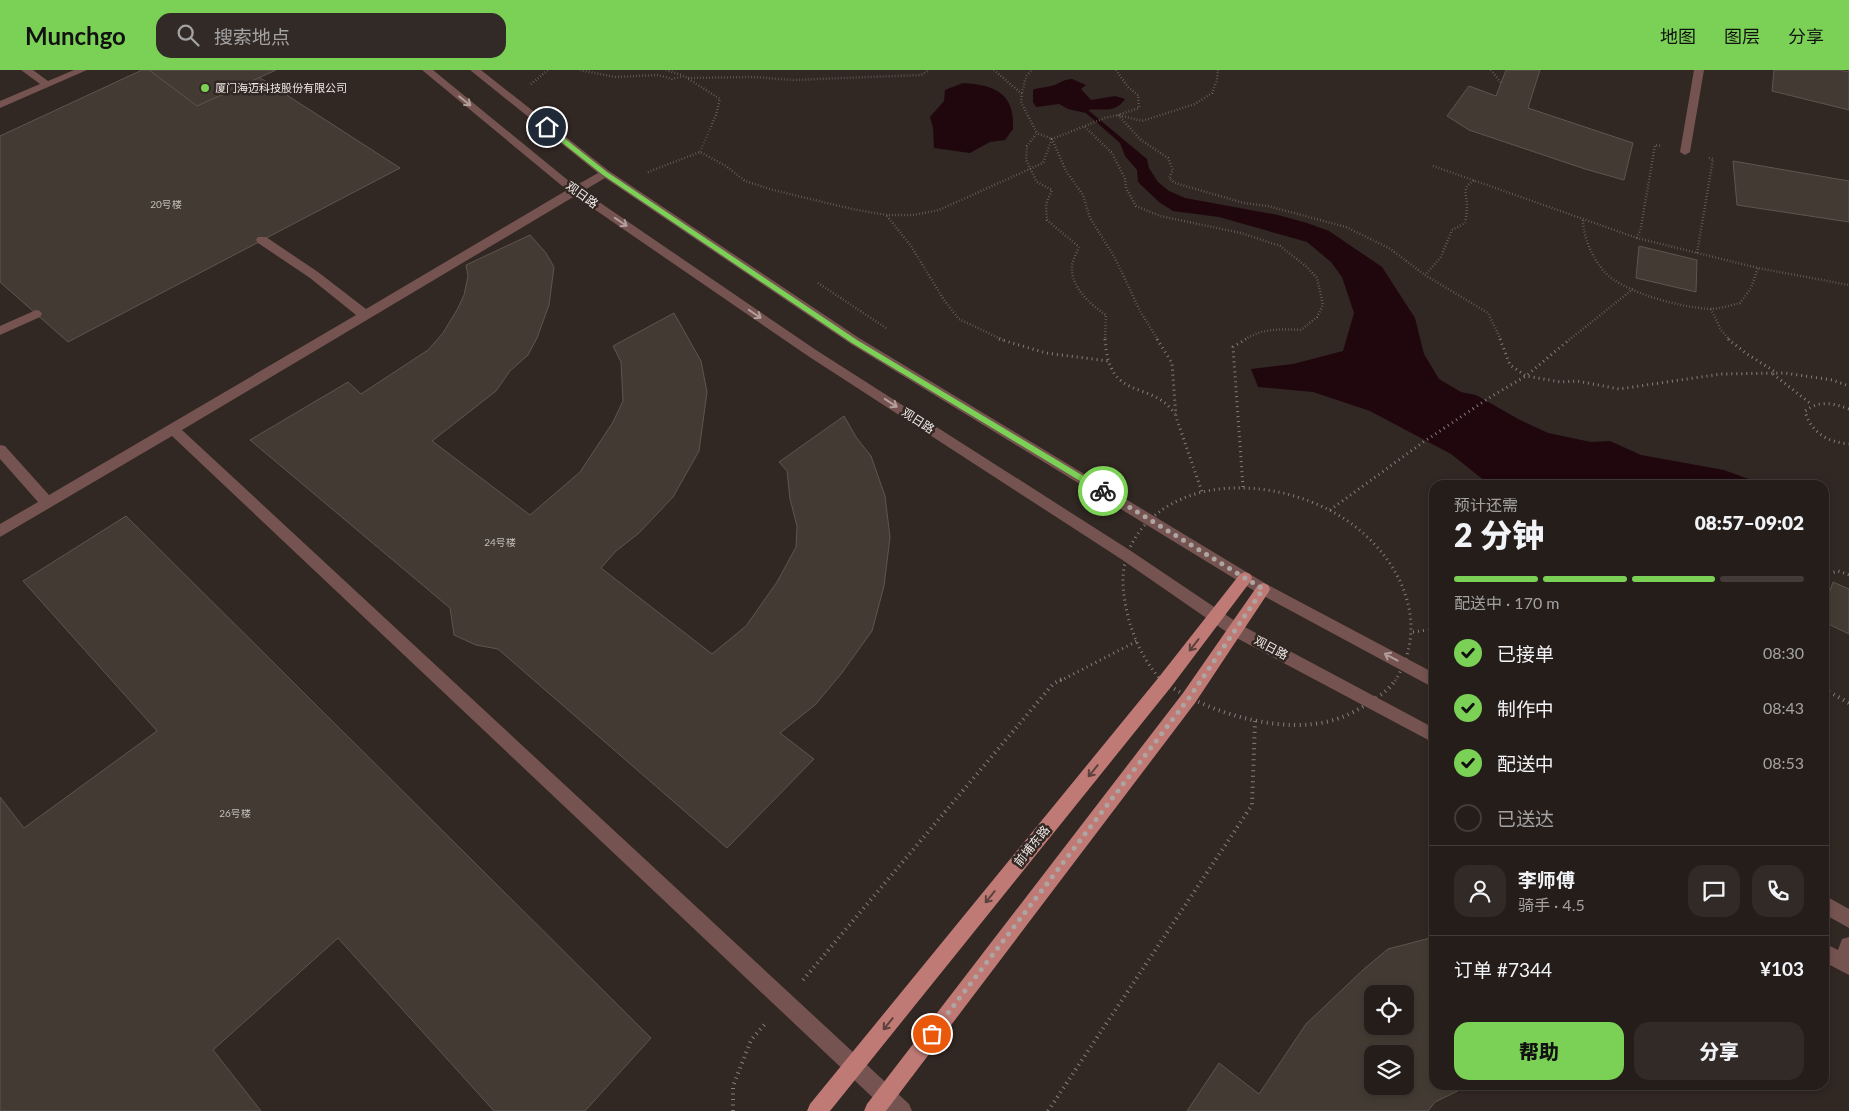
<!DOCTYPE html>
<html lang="zh">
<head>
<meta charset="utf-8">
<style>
  :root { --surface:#251d1a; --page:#312a27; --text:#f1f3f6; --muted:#a3a2a2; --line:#423b39; --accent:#7bd156 }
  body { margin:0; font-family:Lato,"Noto Sans SC",sans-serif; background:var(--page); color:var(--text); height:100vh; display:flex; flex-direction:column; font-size:19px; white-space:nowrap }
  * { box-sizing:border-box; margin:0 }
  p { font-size:16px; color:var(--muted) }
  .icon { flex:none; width:28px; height:28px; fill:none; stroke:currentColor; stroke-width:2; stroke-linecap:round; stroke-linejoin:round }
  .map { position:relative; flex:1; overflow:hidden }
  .panel { position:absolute; left:1429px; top:410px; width:400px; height:610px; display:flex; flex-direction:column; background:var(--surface); border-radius:15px; box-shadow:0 2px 8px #0003,0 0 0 1px var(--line) }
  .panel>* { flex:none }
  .fabs { position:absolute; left:1364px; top:915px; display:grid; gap:10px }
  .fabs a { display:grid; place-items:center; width:50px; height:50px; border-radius:10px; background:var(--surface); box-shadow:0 2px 8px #0003,0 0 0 1px var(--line); font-size:25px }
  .pin { position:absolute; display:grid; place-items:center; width:42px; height:42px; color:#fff; margin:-21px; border:2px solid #fff; border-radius:50%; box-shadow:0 1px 5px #0007 }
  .courier { position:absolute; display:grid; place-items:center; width:50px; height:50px; margin:-25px; border:4px solid #7bd156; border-radius:50%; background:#fff; color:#222; box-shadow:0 1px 6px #0007 }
  .head em { font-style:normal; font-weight:800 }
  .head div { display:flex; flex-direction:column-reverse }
  .head { display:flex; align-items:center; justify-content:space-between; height:85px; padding:0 25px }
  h1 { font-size:32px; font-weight:800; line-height:38px }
  .bar { display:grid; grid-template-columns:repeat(4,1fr); gap:8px 5px; align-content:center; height:60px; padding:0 25px }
  .bar i { height:6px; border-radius:4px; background:var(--line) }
  .bar .selected { background:var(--accent) }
  .bar p { grid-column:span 4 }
  .line { display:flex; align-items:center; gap:12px; padding:0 25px; border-top:1px solid var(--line) }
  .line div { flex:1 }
  .round { display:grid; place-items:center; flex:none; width:52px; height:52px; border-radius:15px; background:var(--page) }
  ol { padding:0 25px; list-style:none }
  li { display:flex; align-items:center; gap:15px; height:55px }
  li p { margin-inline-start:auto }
  li .icon { padding:5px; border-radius:50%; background:var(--accent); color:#111; stroke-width:4 }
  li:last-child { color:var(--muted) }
  li i { width:28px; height:28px; border:2px solid var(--line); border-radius:50% }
  .cta { display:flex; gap:10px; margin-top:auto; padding:10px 25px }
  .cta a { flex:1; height:58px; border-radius:15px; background:var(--accent); color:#111; font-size:20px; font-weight:800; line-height:58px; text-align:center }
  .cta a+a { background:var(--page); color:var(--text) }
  header { display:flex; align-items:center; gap:30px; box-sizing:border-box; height:70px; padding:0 25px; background:var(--accent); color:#111 }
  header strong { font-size:24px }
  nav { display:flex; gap:28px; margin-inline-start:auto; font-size:18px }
  .search { width:350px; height:45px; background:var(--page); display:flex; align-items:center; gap:12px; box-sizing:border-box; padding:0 18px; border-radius:15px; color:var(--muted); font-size:19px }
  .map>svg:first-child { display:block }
  .water { fill:#20070e }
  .building { fill:#433b33; stroke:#5f554e; fill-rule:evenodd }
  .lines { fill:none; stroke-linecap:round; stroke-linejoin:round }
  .path-far2 { stroke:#877e7a; stroke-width:2.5; stroke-dasharray:0.5 2.5; stroke-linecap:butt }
  .path-far1 { stroke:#877e7a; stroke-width:3; stroke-dasharray:1 4; stroke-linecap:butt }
  .path { stroke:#877e7a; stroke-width:4; stroke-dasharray:1 4.5; stroke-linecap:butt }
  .minor { fill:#755350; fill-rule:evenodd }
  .major { fill:#bf7a75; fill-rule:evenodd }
  .oneway { stroke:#b29e9b }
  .oneway2 { stroke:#5c403c }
  .route { fill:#7bd156 }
  .done { stroke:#ada5a2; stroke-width:5; stroke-dasharray:0 9 }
  .poi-dot { fill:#7bd156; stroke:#312723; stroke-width:2 }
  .labels { text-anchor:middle; stroke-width:5; stroke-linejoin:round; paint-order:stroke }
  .number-label { font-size:10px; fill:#c5beb9 }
  .far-poi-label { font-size:11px; fill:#f0e9e6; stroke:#312723; text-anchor:start }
  .street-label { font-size:12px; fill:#f0e9e6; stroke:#312723 }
</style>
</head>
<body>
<header>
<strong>Munchgo</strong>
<div class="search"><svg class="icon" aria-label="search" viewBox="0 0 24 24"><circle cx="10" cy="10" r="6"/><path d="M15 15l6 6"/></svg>搜索地点</div>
<nav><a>地图</a><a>图层</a><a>分享</a></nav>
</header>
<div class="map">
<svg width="1849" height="1041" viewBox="0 0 1849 1041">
  <rect width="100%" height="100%" fill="#312723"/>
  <!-- water -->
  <g class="water">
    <path d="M1072,9L1086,15L1081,19L1091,30L1115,26L1125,29C1115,44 1103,38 1088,40L1147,89L1149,98L1158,112L1169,121L1185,128L1278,145L1307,153L1329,161L1382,197L1415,248L1424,284L1439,309L1461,322L1476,325L1520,350L1548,363L1591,372L1610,371L1641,385L1724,400L1765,415H1490L1451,384L1370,341L1313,322L1258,317L1251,299L1293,294L1343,281L1354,243L1342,207L1331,192L1307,172L1219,147L1173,141L1159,132L1138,112L1137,100L1125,86L1120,73L1086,43L1068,39L1059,34L1036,37L1033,32V20C1039,17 1045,18 1051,16C1060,14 1060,10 1072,9Z"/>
    <path d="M963,13C995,15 1015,23 1013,59L1005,70L990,72L970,83L934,78L933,58L930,47L944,31L945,20Z"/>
  </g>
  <!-- building -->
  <g class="building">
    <path d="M142,0H248L400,98L68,272L0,212V66Z"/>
    <path d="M149,0H276L197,36Z"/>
    <path d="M1506,0H1540L1528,38L1633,73L1624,110L1585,99L1469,60L1447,46L1469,16L1496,26Z"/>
    <path d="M1774,0H1840L1849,2V0V40L1772,21Z"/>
    <path d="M1733,91L1849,111V152L1737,135Z"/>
    <path d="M530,165L546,183L554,197L549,235L537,268L528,285L510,301L496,321L432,371L530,445L580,402L613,352L623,331L621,292L613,276L674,243L701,291L707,322L699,381L673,427L639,463L616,481L601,498L712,584L746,556L777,512L796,477L797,456L790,429L787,401L779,392L844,346L856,367L871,386L885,426L890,467L884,516L872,561L841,604L815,635L780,663L814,689L727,778L498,579L476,575L454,565L450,538L250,370L348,312L361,324L428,280L443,263L458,238L464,225L468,206L466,195Z"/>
    <path d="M1639,176L1697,190L1696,222L1636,208Z"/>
    <path d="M126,446L651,968L585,1041H494L338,868L213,980L261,1041H0V727L24,758L157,661L23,511Z"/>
    <path d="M1833,512L1849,519V564L1824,552V538Z"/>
    <path d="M1434,867V1015H1470L1435,1032L1428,1041H1187L1219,993L1259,1024L1306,954L1364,899L1388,879ZM1372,924H1405V956H1372ZM1372,984H1405V1016H1372Z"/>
  </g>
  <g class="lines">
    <!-- path-far2 -->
    <g class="path-far2">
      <path d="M580,0L615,7L658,5L672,9L684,6L720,29L716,45L700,82"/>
      <path d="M666,0L682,5"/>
      <path d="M994,0L1022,24L1021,32L1037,63L1027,76L1026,90L1037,112L1052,120L1046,134L1047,150L1079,177C1077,183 1073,189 1072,195C1070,217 1090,234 1106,245L1105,270"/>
      <path d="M1116,0L1128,17L1138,25L1139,38L1118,45L1141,70L1168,88L1173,100L1169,108L1175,113L1244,133L1268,136L1346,157L1389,178L1425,205"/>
      <path d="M1491,0L1501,13"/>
      <path d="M688,8L752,7L793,10L921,5L929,0"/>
      <path d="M531,14L548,0"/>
      <path d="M1022,23L1026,6L1032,0"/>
      <path d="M1085,57L1112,83L1125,109L1126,118L1136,136L1160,146L1241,163L1280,176L1307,197L1317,208L1323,235L1317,247L1301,260C1280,259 1262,258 1244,270"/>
      <path d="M1433,96L1637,168L1758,198L1849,215"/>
      <path d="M648,102L700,82L726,96L745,111L773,120L852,139L887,145H913L939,140L1043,93L1052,69L1037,63"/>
      <path d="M1474,111C1461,117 1467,125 1467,136C1467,142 1466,148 1465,153L1452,160L1441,187L1425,205L1488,243L1501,270"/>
      <path d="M887,146L911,176L944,230L959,249L1003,270"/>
      <path d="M1583,150C1583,170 1597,199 1614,210C1639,226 1680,237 1710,239C1719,239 1731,235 1740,233L1751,218L1758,198"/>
      <path d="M1637,168L1641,157L1655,75L1662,76"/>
      <path d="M1697,183L1713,89L1709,88"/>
      <path d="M818,213L886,258"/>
      <path d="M1711,239L1721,260L1730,270"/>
      <path d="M1158,270L1140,241L1115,188L1090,148L1083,125L1066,101L1052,69L1105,48L1118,45L1142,51L1195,34L1212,23L1217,10L1218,0"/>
      <path d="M1569,270L1633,219"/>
    </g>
    <!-- path-far1 -->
    <g class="path-far1">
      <path d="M999,269L1046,283L1108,291"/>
      <path d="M1105,269C1109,334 1150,308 1175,344"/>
      <path d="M1157,269L1172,293L1176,347L1202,422"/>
      <path d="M1500,269L1510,295L1526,306L1561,312L1577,311L1619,319L1721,304L1785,303L1832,310L1849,316"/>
      <path d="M1728,269L1747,284L1777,303"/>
      <path d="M1773,304L1811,334"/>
      <path d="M1849,339C1833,333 1819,330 1805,341C1811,363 1828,372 1849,374"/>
      <path d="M1243,417L1233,277L1246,269"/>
      <path d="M1330,440L1422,373L1492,326L1526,306L1570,269"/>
      <path d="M1824,505L1838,501L1849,505"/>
      <path d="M1413,562L1434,559"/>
      <path d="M1060,611L1137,571"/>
      <path d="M1162,611C1138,585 1125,549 1123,514C1122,488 1133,465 1152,448C1199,405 1279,413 1331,441C1392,473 1436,547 1395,611"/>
    </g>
    <!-- path -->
    <g class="path">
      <path d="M1161,609C1197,639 1267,660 1313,654C1334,652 1353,644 1370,632C1381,625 1389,620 1396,609"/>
      <path d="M1824,619L1849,633"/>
      <path d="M803,910L1053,614L1062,609"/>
      <path d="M733,1041V1016L751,970L765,954"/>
      <path d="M1048,1041L1252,735L1255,651"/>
    </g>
    <!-- minor -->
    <g class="minor">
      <path d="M21,0H33L48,11L74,0H87L0,38V31L40,14Z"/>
      <path d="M422,0H433L575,116L598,103L470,0H481L609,101L859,268L1268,515L1434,603V618L1258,523L851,274L605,108L583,121L816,280L1131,481L1241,555L1434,658V673L1231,565L1121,489L808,286L575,126L182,360L909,1034L912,1041H887L172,366L0,467V454L38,432L0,389V375L5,376L49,425L356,245L310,208L258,173L256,170L258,167H266L318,202L366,239L567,120Z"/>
      <path d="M1694,0H1704L1690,82L1685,85L1680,82Z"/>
      <path d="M36,240L40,241L42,244L40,247L0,265V256Z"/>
      <path d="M1824,825L1849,839V858L1824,844Z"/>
      <path d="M1849,867V905L1824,892V873L1838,880L1842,869Z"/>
    </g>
    <!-- major -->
    <g class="major">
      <path d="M1245,502L1250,504L1252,508L1250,512L1171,617L830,1041H807L810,1034L1159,607L1240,504Z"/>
      <path d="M1263,513L1268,515L1270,519L1268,523L1195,633L886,1041H864L867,1034L1183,623L1258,515Z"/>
    </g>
  </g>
  <!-- one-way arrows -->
  <defs><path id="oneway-shaft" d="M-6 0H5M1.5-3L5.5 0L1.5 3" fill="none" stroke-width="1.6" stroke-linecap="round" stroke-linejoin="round" transform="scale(1.25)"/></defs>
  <g class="oneway">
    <use href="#oneway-shaft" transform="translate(465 31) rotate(39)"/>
    <use href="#oneway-shaft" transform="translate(621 152) rotate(34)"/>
    <use href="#oneway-shaft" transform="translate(755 244) rotate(34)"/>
    <use href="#oneway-shaft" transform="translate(891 333) rotate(33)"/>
    <use href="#oneway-shaft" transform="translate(1391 587) rotate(-152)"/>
  </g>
  <g class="oneway2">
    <use href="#oneway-shaft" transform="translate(1194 575) rotate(128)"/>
    <use href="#oneway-shaft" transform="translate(1093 701) rotate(129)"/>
    <use href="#oneway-shaft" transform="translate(990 827) rotate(129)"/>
    <use href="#oneway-shaft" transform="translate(888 954) rotate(129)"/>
  </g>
  <!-- route -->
  <path class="route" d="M545,56H549L607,102L857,270L1105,419V423H1100L852,273L603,105L545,59Z"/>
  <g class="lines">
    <!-- done -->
    <path class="done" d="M932,964L1189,628L1263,519L1103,421"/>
  </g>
  <!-- markers -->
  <circle class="poi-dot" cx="205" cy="18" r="5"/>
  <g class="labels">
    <!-- number labels -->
    <g class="number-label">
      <text x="166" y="138">20号楼</text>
      <text x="500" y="476">24号楼</text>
      <text x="235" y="747">26号楼</text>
    </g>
    <!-- far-poi labels -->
    <g class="far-poi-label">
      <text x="215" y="22">厦门海迈科技股份有限公司</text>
    </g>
    <!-- street labels -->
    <g class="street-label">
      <text transform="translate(582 125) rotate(36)" y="4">观日路</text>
      <text transform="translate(918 351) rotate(33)" y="4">观日路</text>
      <text transform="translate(1271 578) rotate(28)" y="4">观日路</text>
      <text transform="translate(1032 776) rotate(-51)" y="4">前埔东路</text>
    </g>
  </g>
</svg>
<div class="fabs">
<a><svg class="icon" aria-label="locate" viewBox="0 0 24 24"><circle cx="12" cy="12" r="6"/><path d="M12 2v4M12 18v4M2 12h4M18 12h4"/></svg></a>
<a><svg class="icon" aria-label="layers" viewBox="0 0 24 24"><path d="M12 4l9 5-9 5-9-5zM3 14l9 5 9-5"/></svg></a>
</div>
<div class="pin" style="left:932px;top:964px;background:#ea580c"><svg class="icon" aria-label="bag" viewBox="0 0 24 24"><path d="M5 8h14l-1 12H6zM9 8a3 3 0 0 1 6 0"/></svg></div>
<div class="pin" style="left:547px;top:57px;background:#1f2937"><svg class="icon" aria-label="home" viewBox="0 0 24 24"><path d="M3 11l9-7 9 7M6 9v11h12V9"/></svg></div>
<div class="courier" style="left:1103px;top:421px"><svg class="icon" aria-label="bike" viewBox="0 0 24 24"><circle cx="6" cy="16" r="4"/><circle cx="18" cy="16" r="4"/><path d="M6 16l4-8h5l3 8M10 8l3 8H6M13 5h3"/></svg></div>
<section class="panel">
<div class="head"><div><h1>2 分钟</h1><p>预计还需</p></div><em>08:57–09:02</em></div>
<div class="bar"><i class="selected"></i><i class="selected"></i><i class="selected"></i><i></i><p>配送中 · 170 m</p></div>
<ol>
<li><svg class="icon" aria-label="check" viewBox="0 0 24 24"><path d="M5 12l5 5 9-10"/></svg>已接单<p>08:30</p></li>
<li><svg class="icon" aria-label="check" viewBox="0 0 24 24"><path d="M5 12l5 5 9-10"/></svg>制作中<p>08:43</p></li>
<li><svg class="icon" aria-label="check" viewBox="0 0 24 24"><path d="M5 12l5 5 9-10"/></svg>配送中<p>08:53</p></li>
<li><i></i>已送达</li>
</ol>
<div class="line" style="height:90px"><a class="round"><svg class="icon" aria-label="person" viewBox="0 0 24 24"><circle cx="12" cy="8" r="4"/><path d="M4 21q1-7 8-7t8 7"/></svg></a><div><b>李师傅</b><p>骑手 · 4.5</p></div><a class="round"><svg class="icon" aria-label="chat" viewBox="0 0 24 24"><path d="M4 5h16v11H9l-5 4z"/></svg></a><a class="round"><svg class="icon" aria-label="phone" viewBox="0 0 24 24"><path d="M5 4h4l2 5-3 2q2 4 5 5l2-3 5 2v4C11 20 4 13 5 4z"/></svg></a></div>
<div class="line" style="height:65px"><div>订单 #7344</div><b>¥103</b></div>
<div class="cta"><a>帮助</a><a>分享</a></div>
</section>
</div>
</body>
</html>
